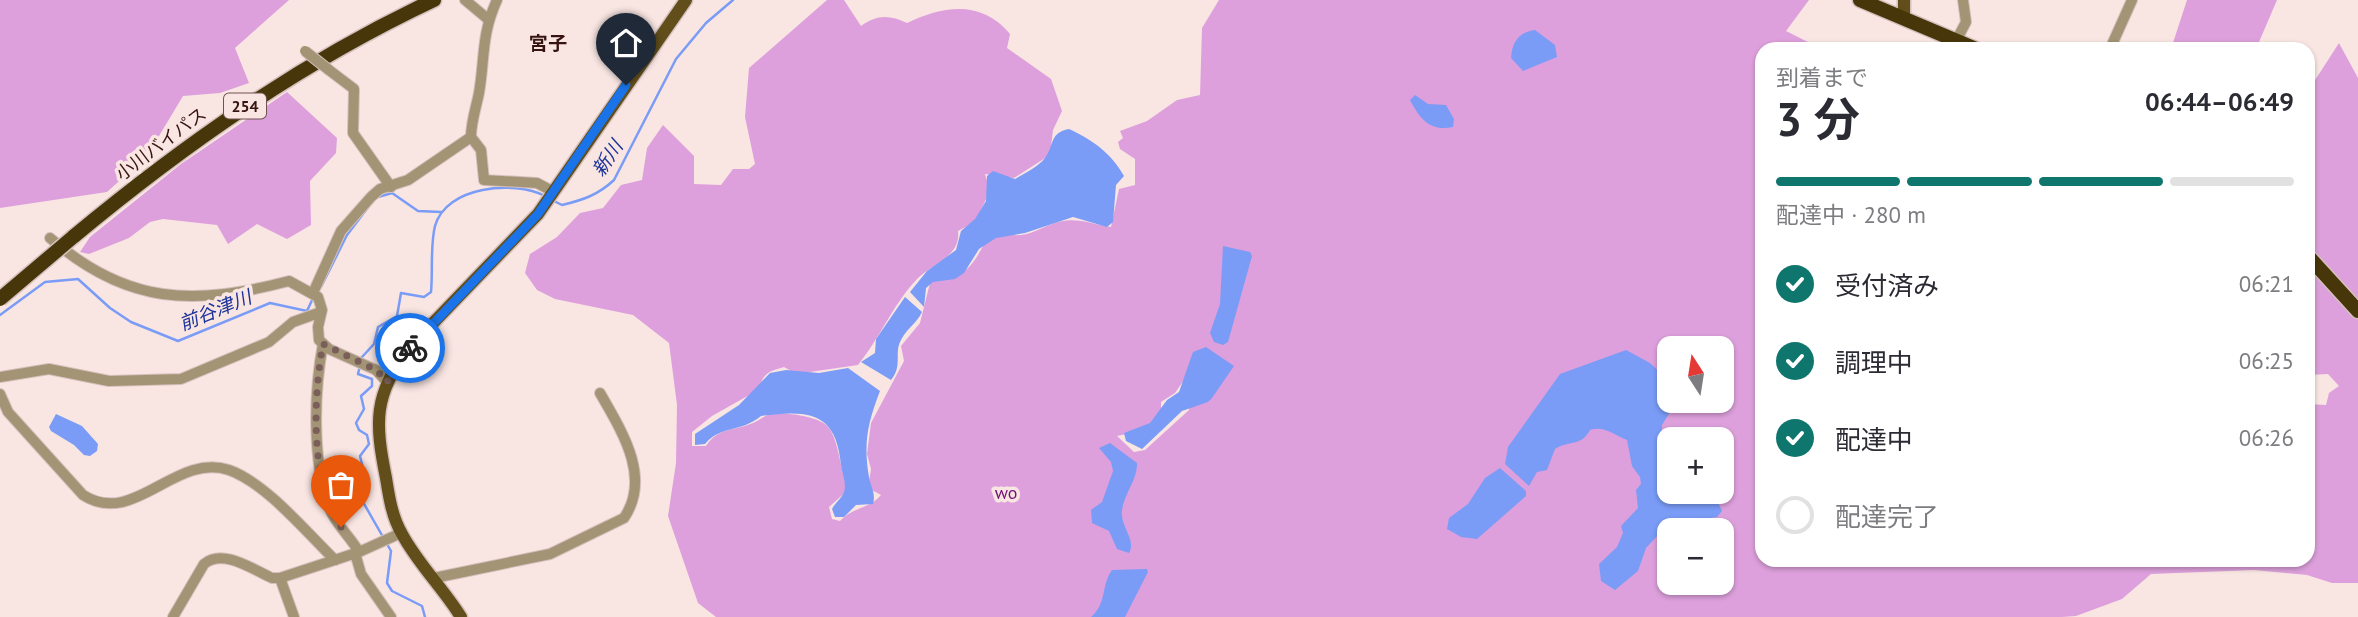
<!DOCTYPE html>
<html lang="ja">
<head>
<meta charset="utf-8">
<style>
  :root { --surface:#fff; --page:#f2f2f3; --text:#2b2b33; --muted:#7c7c81; --line:#e1e1e2; --accent:#0f766e }
  body { margin:0; font-family:"PT Sans","Noto Sans JP",sans-serif; background:var(--page); color:var(--text); height:100vh; display:flex; flex-direction:column; font-size:26px; white-space:nowrap }
  * { box-sizing:border-box; margin:0 }
  p { font-size:23px; color:var(--muted) }
  .icon { flex:none; width:38px; height:38px; fill:none; stroke:currentColor; stroke-width:2; stroke-linecap:round; stroke-linejoin:round }
  .map { position:relative; flex:1; overflow:hidden }
  .side { position:absolute; left:1755px; top:42px; width:560px; height:525px; display:flex; flex-direction:column; background:var(--surface); border-radius:21px; box-shadow:0 2px 5px #0004 }
  .side>* { flex:none }
  .needle { width:46px; rotate:348deg }
  .tools { position:absolute; left:1657px; top:336px; display:grid; gap:14px }
  .tools a { display:grid; place-items:center; width:77px; height:77px; border-radius:14px; background:var(--surface); box-shadow:0 2px 5px #0004; font-size:35px }
  .pin { position:absolute; display:grid; place-items:center; width:60px; height:60px; color:#fff; margin:-72px -30px; border-radius:50% 50% 50% 0; rotate:-45deg; box-shadow:0 0 7px #0007 }
  .pin .icon { rotate:45deg }
  .courier { position:absolute; display:grid; place-items:center; width:70px; height:70px; margin:-35px; border:5px solid #1a73e8; border-radius:50%; background:#fff; color:#222; box-shadow:0 2px 9px #0007 }
  .headline em { font-style:normal; font-weight:700 }
  .headline div { display:flex; flex-direction:column-reverse }
  .headline { display:flex; align-items:center; justify-content:space-between; height:119px; padding:0 21px }
  h1 { font-size:46px; font-weight:700; line-height:52px }
  .bar { display:grid; grid-template-columns:repeat(4,1fr); gap:10px 7px; align-content:center; height:84px; padding:0 21px }
  .bar i { height:9px; border-radius:5px; background:var(--line) }
  .bar .on { background:var(--accent) }
  .bar p { grid-column:span 4 }
  ol { padding:0 21px; list-style:none }
  li { display:flex; align-items:center; gap:21px; height:77px }
  li p { margin-inline-start:auto }
  li .icon { padding:7px; border-radius:50%; background:var(--accent); color:#fff; stroke-width:4 }
  li:last-child { color:var(--muted) }
  li i { width:38px; height:38px; border:4px solid var(--line); border-radius:50% }
  .map>svg:first-child { display:block }
  .green { fill:#dda0dc; fill-rule:evenodd }
  .water { fill:#7a9cf6 }
  .lines { fill:none; stroke-linecap:round; stroke-linejoin:round }
  .stream { stroke:#7a9cf6; stroke-width:2.5 }
  .minor-casing { stroke:#d6c0bd; stroke-width:12 }
  .major-casing { stroke:#d6c0bd; stroke-width:15 }
  .highway-casing { stroke:#d6c0bd; stroke-width:17 }
  .minor { stroke:#a29474; stroke-width:10 }
  .major { stroke:#624e1b; stroke-width:12 }
  .highway { stroke:#473609; stroke-width:14 }
  .minor-bridge-casing { stroke:#d6c0bd; stroke-width:12; stroke-linecap:butt }
  .highway-bridge-casing { stroke:#d6c0bd; stroke-width:17; stroke-linecap:butt }
  .minor-bridge { stroke:#a29474; stroke-width:10 }
  .highway-bridge { stroke:#473609; stroke-width:14 }
  .done { stroke:#7a5e5a; stroke-width:7; stroke-dasharray:0 12.6 }
  .route { stroke:#1a73e8; stroke-width:9 }
  .labels { text-anchor:middle; stroke-width:7; stroke-linejoin:round; paint-order:stroke }
  .shield { fill:#f9e6e3; stroke:#705350; stroke-width:2 }
  .shield-label { font-size:16px; font-weight:bold; fill:#351411 }
  .street-label { font-size:18px; fill:#351411; stroke:#f9e6e3 }
  .park-label { font-size:18px; fill:#721274; stroke:#f9e6e3 }
  .neighbourhood-label { font-size:19px; font-weight:bold; fill:#351411; stroke:#f9e6e3 }
  .water-label { font-size:19px; font-style:italic; fill:#1b3298; stroke:#f9e6e3 }
</style>
</head>
<body>
<div class="map">
<svg width="2358" height="617" viewBox="0 0 2358 617">
  <rect width="100%" height="100%" fill="#f9e6e3"/>
  <!-- green -->
  <g class="green">
    <path d="M0,0H289L235,48L249,83L220,93L183,96L147,156L107,192L0,208Z"/>
    <path d="M827,0H844L861,26C877,14 890,15 907,23C944,5 982,0 1010,34L1007,48L1051,79L1062,111L1053,130L1050,155L1014,178L985,174L990,191L975,222L958,231C961,256 934,263 918,278C893,304 880,338 858,365L796,374L784,367C770,371 762,373 760,389L712,416L692,432V446H706C718,427 735,431 753,423C759,421 766,414 772,414C785,412 814,416 825,424C840,436 839,472 849,489L829,507L832,519L840,521C853,507 869,509 881,495L868,488L871,469L867,454L871,423L904,361L901,346L920,323L931,279C949,277 963,277 974,261C980,253 982,245 990,239C1002,231 1009,236 1021,235C1033,234 1046,225 1058,222C1077,217 1092,224 1111,227L1119,189L1135,185V159L1120,149L1118,142L1123,138L1120,131L1147,121L1177,100L1200,95L1202,28L1219,0H1809L1786,31L1822,49H1762V560H2308V404L2326,405L2329,393L2339,386L2328,374L2308,375V91L2339,43L2358,78V583H2332L2307,575L2254,570L2151,574L2122,599L2076,616L2062,617H716L698,603L668,516L676,463L677,405L669,343L633,315L555,299L537,290L525,273L530,254L557,237L580,213L603,208L621,185L642,180L647,148L663,125L694,156V184L721,185L733,169H749L755,164L745,117L749,68ZM1670,348H1722V401H1670ZM1190,371L1189,410L1145,450L1134,452L1117,436L1145,430L1161,417V402L1175,393ZM1670,439H1722V492H1670ZM1670,530H1722V583H1670Z"/>
    <path d="M2187,0H2277L2256,49H2171Z"/>
    <path d="M287,92L337,138L336,153L310,181L311,225L287,239L257,224L228,244L217,225L163,219L150,222L129,238L89,254L80,252L90,237L181,164Z"/>
  </g>
  <!-- water -->
  <g class="water">
    <path d="M1535,30L1555,45L1557,57L1523,71L1511,58C1512,42 1519,32 1535,30Z"/>
    <path d="M1415,95L1428,104L1446,105L1454,119L1453,127C1430,132 1420,119 1410,100Z"/>
    <path d="M1069,129C1093,140 1111,153 1124,176L1116,185L1113,222L1107,227L1073,217L1025,233L996,238L979,249L964,273L955,279L933,282L926,288L924,307L910,292L927,271L956,250L961,231L975,219L986,201L987,176L993,171L1015,179C1025,173 1038,167 1045,158C1055,144 1049,133 1069,129Z"/>
    <path d="M1223,246L1250,252L1252,256L1228,342L1223,345L1214,342L1210,333L1220,304Z"/>
    <path d="M905,297L922,312C916,325 901,332 898,349C897,361 900,369 891,380L861,362L875,353L876,339Z"/>
    <path d="M1206,347L1234,366L1212,398L1208,402L1182,411L1142,449L1126,441L1124,433L1150,423L1167,400L1179,392L1193,352Z"/>
    <path d="M1626,350L1650,363L1669,381L1670,401H1677L1662,425V434L1669,448L1670,492L1714,494L1722,511L1717,517L1696,520L1689,530L1661,532L1646,548L1638,571L1615,590L1601,581L1599,564L1617,547L1623,533L1621,526L1638,508L1636,490L1641,484L1640,477L1632,466L1627,440C1615,435 1603,425 1590,430C1581,447 1569,440 1555,449L1547,470L1537,472L1529,486L1505,464L1508,447L1560,374Z"/>
    <path d="M848,368L880,391C868,422 863,443 869,477C871,488 876,493 873,504L856,505L844,517H835L832,509C835,503 842,498 844,492C847,483 842,474 841,465C836,411 808,410 761,416C740,433 721,425 705,444L695,445V434L739,405L770,373L786,370L819,373Z"/>
    <path d="M56,414L82,426L98,444L97,451L90,456L84,455L74,445L51,431L49,427Z"/>
    <path d="M1110,443L1137,463C1138,481 1120,498 1122,516C1123,529 1136,541 1129,553L1117,549L1109,531L1092,523L1091,510L1102,502L1113,471L1111,462L1099,448Z"/>
    <path d="M1500,468L1526,491V496L1477,539L1461,537L1447,529L1449,518L1468,504L1485,478Z"/>
    <path d="M1147,569L1148,572L1125,617H1091C1107,604 1101,585 1112,570Z"/>
  </g>
  <g class="lines">
    <!-- stream -->
    <g class="stream">
      <path d="M378,197L392,193L418,211L441,212"/>
      <path d="M554,201L562,205C583,200 598,195 614,180L676,59L706,23L733,0"/>
      <path d="M321,287L347,235L369,206"/>
      <path d="M0,315L45,282L78,279L110,308L131,322L178,341L270,303L307,311L313,298"/>
      <path d="M425,617L422,606L392,591L387,583L391,551L363,502L365,476L360,456L369,444L367,435L359,430L356,423L364,409L361,396L372,386V379L358,374L362,357L374,344L378,327L397,316L401,293L424,297L431,292C433,271 430,246 435,226C446,186 514,180 545,196"/>
    </g>
    <defs>
      <g id="minor">
        <path d="M465,0L489,20"/>
        <path d="M497,0C481,35 485,58 479,93C476,108 471,122 471,137L481,150L484,180L537,183L554,192"/>
        <path d="M1956,41L1966,22L1963,0"/>
        <path d="M2110,49L2132,0"/>
        <path d="M329,70L354,89L353,133L391,187"/>
        <path d="M50,238C127,305 194,306 289,281L318,297L322,310L318,327L319,340L329,349L376,370L387,382"/>
        <path d="M313,293L341,231L371,197L380,189L408,180L471,137"/>
        <path d="M323,344C314,391 312,461 329,507C335,524 350,536 359,552"/>
        <path d="M0,377L49,369L109,381L181,379L269,342L293,322L321,312"/>
        <path d="M0,394L8,412L83,495C134,528 175,452 229,470C266,483 307,533 335,560"/>
        <path d="M355,553L361,574L391,617"/>
        <path d="M280,578L294,617"/>
        <path d="M434,578L550,554L624,518C652,477 621,430 600,393"/>
        <path d="M173,617L204,564C223,548 252,569 272,578H280L359,552L401,533"/>
      </g>
      <g id="major">
        <path d="M1904,17V0"/>
        <path d="M461,617C443,588 418,564 402,534C392,517 389,497 386,478C375,423 373,395 409,348L538,214L686,0"/>
      </g>
      <g id="highway">
        <path d="M1860,0L1976,49"/>
        <path d="M73,237C185,144 302,62 434,0"/>
        <path d="M2308,256L2358,311"/>
      </g>
    </defs>
    <!-- minor casing -->
    <use href="#minor" class="minor-casing"/>
    <!-- major casing -->
    <use href="#major" class="major-casing"/>
    <!-- highway casing -->
    <use href="#highway" class="highway-casing"/>
    <!-- minor -->
    <use href="#minor" class="minor"/>
    <!-- major -->
    <use href="#major" class="major"/>
    <!-- highway -->
    <use href="#highway" class="highway"/>
    <defs>
      <path id="minor-bridge" d="M305,51L329,70"/>
      <path id="highway-bridge" d="M0,299L73,237"/>
    </defs>
    <!-- minor-bridge casing -->
    <use href="#minor-bridge" class="minor-bridge-casing"/>
    <!-- highway-bridge casing -->
    <use href="#highway-bridge" class="highway-bridge-casing"/>
    <!-- minor-bridge -->
    <use href="#minor-bridge" class="minor-bridge"/>
    <!-- highway-bridge -->
    <use href="#highway-bridge" class="highway-bridge"/>
  </g>
  <g class="lines">
    <!-- done -->
    <path class="done" d="M341,527C310,481 313,398 323,344L376,370L387,382L410,348"/>
    <!-- route -->
    <path class="route" d="M410,348L538,214L626,85"/>
  </g>
  <g class="labels">
    <!-- shield labels -->
    <rect class="shield" x="224" y="93.5" width="42" height="25" rx="5"/>
    <g class="shield-label">
      <text x="245" y="112">254</text>
    </g>
    <!-- street labels -->
    <g class="street-label">
      <text transform="translate(161 144) rotate(-37)" y="6">小川バイパス</text>
    </g>
    <!-- park labels -->
    <g class="park-label">
      <text x="1006" y="499">wo</text>
    </g>
    <!-- neighbourhood labels -->
    <g class="neighbourhood-label">
      <text x="548" y="50">宮子</text>
    </g>
    <!-- water labels -->
    <g class="water-label">
      <text transform="translate(607 158) rotate(-56)" y="7">新川</text>
      <text transform="translate(215 310) rotate(-22)" y="7">前谷津川</text>
    </g>
  </g>
</svg>
<div class="tools">
<a><svg class="needle" viewBox="-14 -14 28 28"><path d="M0-13l5 13h-10z" fill="#e53935"/><path d="M0 13l5-13h-10z" fill="#7c7c81"/></svg></a>
<a>+</a>
<a>−</a>
</div>
<div class="pin" style="left:341px;top:527px;background:#ea580c"><svg class="icon" aria-label="bag" viewBox="0 0 24 24"><path d="M5 8h14l-1 12H6zM9 8a3 3 0 0 1 6 0"/></svg></div>
<div class="pin" style="left:626px;top:85px;background:#1f2937"><svg class="icon" aria-label="home" viewBox="0 0 24 24"><path d="M3 11l9-7 9 7M6 9v11h12V9"/></svg></div>
<div class="courier" style="left:410px;top:348px"><svg class="icon" aria-label="bike" viewBox="0 0 24 24"><circle cx="6" cy="16" r="4"/><circle cx="18" cy="16" r="4"/><path d="M6 16l4-8h5l3 8M10 8l3 8H6M13 5h3"/></svg></div>
<section class="side">
<div class="headline"><div><h1>3 分</h1><p>到着まで</p></div><em>06:44–06:49</em></div>
<div class="bar"><i class="on"></i><i class="on"></i><i class="on"></i><i></i><p>配達中 · 280 m</p></div>
<ol>
<li><svg class="icon" aria-label="check" viewBox="0 0 24 24"><path d="M5 12l5 5 9-10"/></svg>受付済み<p>06:21</p></li>
<li><svg class="icon" aria-label="check" viewBox="0 0 24 24"><path d="M5 12l5 5 9-10"/></svg>調理中<p>06:25</p></li>
<li><svg class="icon" aria-label="check" viewBox="0 0 24 24"><path d="M5 12l5 5 9-10"/></svg>配達中<p>06:26</p></li>
<li><i></i>配達完了</li>
</ol>
</section>
</div>
</body>
</html>
